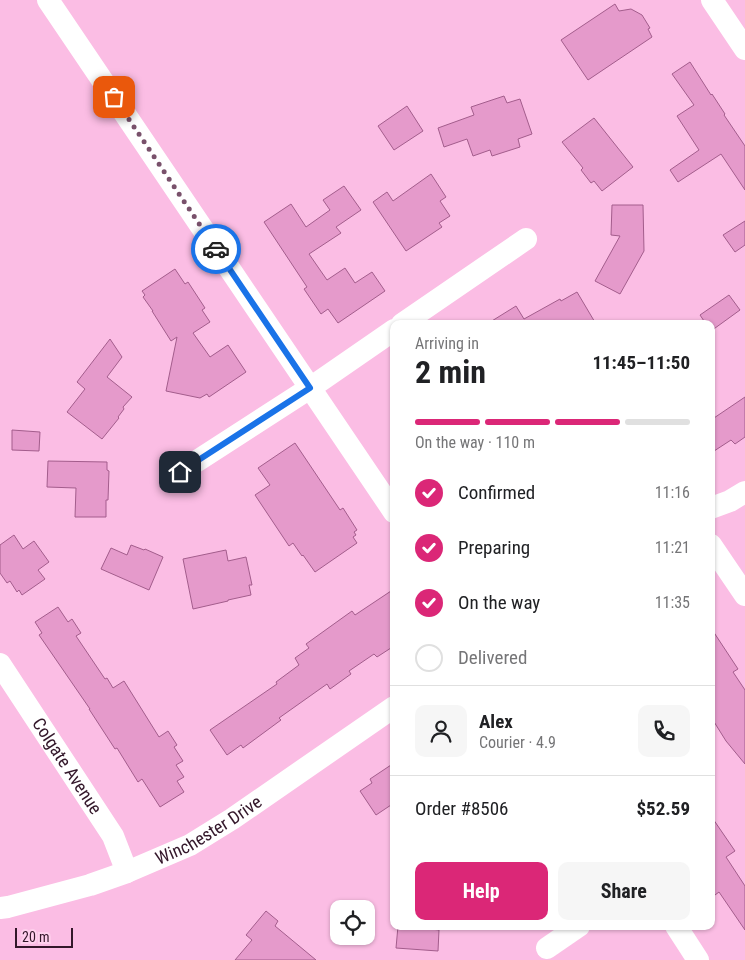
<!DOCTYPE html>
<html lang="en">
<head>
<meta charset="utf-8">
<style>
  :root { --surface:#fff; --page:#f6f6f6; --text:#202124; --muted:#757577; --line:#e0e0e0; --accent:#db2777 }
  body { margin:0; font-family:"Roboto Condensed",sans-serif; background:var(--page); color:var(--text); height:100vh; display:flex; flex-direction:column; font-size:19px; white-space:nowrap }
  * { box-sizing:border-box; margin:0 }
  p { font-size:16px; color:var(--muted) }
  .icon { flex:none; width:28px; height:28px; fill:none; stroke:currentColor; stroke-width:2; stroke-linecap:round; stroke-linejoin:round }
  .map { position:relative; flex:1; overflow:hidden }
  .drawer { position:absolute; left:390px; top:320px; width:325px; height:610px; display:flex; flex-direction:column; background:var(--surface); border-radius:10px; box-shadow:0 1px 4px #0004 }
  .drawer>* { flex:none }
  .buttons { position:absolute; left:330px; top:900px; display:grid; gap:10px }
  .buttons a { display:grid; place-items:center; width:45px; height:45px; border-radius:10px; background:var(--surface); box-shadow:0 1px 4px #0004; font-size:25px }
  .scale { position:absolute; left:15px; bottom:12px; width:58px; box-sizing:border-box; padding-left:5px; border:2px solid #33172a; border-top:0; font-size:14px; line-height:18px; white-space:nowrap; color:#33172a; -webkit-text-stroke:4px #ffd0ed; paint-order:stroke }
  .pin { position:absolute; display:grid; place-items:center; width:42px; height:42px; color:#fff; margin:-21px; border-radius:10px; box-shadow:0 2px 8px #0006 }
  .courier { position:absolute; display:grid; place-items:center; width:50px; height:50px; margin:-25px; border:4px solid #1a73e8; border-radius:50%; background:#fff; color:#222; box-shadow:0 1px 6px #0007 }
  .summary em { font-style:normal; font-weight:700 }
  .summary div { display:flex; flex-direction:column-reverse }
  .summary { display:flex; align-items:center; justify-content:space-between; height:85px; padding:0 25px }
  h1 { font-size:32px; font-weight:700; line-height:38px }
  .bar { display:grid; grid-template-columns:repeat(4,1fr); gap:8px 5px; align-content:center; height:60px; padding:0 25px }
  .bar i { height:6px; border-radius:4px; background:var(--line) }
  .bar .selected { background:var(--accent) }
  .bar p { grid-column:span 4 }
  .line { display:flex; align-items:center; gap:12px; padding:0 25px; border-top:1px solid var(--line) }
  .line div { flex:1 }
  .round { display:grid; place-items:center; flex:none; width:52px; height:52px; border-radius:10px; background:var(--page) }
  ol { padding:0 25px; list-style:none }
  li { display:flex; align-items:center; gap:15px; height:55px }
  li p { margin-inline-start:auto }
  li .icon { padding:5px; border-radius:50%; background:var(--accent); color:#fff; stroke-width:4 }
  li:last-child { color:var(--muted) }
  li i { width:28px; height:28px; border:2px solid var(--line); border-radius:50% }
  .action { display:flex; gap:10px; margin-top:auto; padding:10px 25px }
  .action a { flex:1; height:58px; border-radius:10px; background:var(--accent); color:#fff; font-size:20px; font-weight:700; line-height:58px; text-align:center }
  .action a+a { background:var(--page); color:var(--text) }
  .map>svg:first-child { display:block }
  .building { fill:#e59acb; stroke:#a35d8c }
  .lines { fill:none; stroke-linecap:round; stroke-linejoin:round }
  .minor { stroke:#fff; stroke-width:22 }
  .done { stroke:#79516b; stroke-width:5; stroke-dasharray:0 9 }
  .route { stroke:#1a73e8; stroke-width:6 }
  .labels { text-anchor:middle; stroke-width:4.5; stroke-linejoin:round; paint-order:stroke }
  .street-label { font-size:18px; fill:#33172a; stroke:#ffd0ed }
</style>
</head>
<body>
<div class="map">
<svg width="745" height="960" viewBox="0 0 745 960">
  <rect width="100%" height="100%" fill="#fbbde4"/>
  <!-- building -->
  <g class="building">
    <path d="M615,4L619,11L631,9L642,15L650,28L648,29L652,37L588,80L561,40Z"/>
    <path d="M690,62L711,95L712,94L725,114L724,115L745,146V190L721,154L678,182L670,170L699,150L677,116L694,105L672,74Z"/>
    <path d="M504,96L507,103L520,99L532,134L518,139L520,147L492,156L490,150L473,156L467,139L444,147L438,128L474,115L471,107Z"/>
    <path d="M407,106L423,131L394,150L378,126Z"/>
    <path d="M594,118L633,167L602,191L594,181L591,183L581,170L583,168L562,142Z"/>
    <path d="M431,174L446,197L440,201L450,216L439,223L442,227L406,251L373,202L387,192L393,201Z"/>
    <path d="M344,186L361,210L336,227L341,233L309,254L327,280L345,268L355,283L372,272L385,291L338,323L328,309L321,314L304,289L307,287L264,222L291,204L306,227L330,210L323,200Z"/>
    <path d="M612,205H643L644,251L620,294L595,281L620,236L611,235Z"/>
    <path d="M745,221V245L735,252L723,235Z"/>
    <path d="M175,269L185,284L188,282L205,308L202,310L210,322L193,333L210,357L228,345L246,372L209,397L207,394L200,398L166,391L177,337L171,341L152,311H153L143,297L145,295L142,291Z"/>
    <path d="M577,292L596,324H487L516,306L524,319L560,299L561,301Z"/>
    <path d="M729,295L740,310L711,331V324H706L700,315Z"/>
    <path d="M110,339L122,357L107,377L132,397L123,407L124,409L118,417L119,418L102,439L67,412L85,389L77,382Z"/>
    <path d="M745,397V437L735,444L731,440L711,453V420Z"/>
    <path d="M12,430L40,432L39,451L12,450Z"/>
    <path d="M295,443L340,510L343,508L357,530L354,532L356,535L353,537L357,543L315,572L303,555L302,556L293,543L289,546L255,495L270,485L258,468Z"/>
    <path d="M48,461L107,462V470L109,471L108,500H106V517H75L76,488L47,487Z"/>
    <path d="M14,535L23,549L34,541L49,562L38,570L45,579L22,595L19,590L17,592L10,581L7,583L0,573V545Z"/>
    <path d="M131,545L144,550L145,549L163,557L149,590L101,569L111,548L127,555Z"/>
    <path d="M226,550L228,561L246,557L252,585H249L251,595L228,600V601L193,609L183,559Z"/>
    <path d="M394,589V646L377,657L374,654L349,671L351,674L330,689L327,684L279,718L281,720L243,748L241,745L227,755L210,730L277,684L276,682L299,665L295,658L309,648L306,644L352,611L355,615Z"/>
    <path d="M58,607L68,622L72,619L81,633L76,636L105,679L107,678L113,688L124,681L159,737L168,731L177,745L174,747L183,761L176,765L184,777L177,781L184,792L160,807L142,779L138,782L117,748L115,749L89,709H90L39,635L42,633L35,622Z"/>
    <path d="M711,628L738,669L733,672L745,690V764L726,741L711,717Z"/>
    <path d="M394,763V803L376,815L360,791L372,783L370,779Z"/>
    <path d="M711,816L735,851L726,857L745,886V930L719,892L711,898Z"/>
    <path d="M266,911L278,921L275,926L316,960H235L252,940L246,935Z"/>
    <path d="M398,926H431V929L439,930L438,951L396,948Z"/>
  </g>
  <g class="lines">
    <!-- minor -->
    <g class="minor">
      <path d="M48,0L394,512"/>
      <path d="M712,0L745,49"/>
      <path d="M402,324L526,239"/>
      <path d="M180,472L310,388L394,330"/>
      <path d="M711,508L730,501L745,492"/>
      <path d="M711,545L745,595"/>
      <path id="s1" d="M0,664L113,836L127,872"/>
      <path id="s2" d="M0,908L8,907L90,885L127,872L190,845L232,819L394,707"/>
      <path d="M676,926L698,960"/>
      <path d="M547,948L579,926"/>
    </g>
  </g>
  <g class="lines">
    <!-- done -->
    <path class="done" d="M114,97L216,249"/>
    <!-- route -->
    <path class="route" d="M180,472L310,388L216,249"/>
  </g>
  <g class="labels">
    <!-- street labels -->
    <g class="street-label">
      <text dy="6" stroke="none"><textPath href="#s1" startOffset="122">Colgate Avenue</textPath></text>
      <text dy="6" stroke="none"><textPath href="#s2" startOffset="224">Winchester Drive</textPath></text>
    </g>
  </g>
</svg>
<div class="buttons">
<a><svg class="icon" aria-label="locate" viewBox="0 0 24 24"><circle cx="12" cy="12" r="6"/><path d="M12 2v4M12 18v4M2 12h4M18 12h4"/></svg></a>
</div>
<div class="scale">20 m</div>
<div class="pin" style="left:114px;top:97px;background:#ea580c"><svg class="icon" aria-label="bag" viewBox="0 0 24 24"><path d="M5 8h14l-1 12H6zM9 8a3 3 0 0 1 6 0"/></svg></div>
<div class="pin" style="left:180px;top:472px;background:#1f2937"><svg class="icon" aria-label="home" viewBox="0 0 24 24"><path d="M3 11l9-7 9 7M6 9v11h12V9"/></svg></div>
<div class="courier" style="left:216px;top:249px"><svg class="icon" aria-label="car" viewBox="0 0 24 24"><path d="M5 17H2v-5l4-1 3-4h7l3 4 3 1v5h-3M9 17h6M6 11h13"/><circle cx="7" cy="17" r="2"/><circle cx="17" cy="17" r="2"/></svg></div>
<section class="drawer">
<div class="summary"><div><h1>2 min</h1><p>Arriving in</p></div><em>11:45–11:50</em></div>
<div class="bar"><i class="selected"></i><i class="selected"></i><i class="selected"></i><i></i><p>On the way · 110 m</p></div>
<ol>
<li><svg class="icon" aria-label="check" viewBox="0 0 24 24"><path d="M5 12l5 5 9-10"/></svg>Confirmed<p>11:16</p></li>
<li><svg class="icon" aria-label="check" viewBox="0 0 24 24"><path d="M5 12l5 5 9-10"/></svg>Preparing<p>11:21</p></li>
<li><svg class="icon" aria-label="check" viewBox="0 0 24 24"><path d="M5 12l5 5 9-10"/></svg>On the way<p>11:35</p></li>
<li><i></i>Delivered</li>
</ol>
<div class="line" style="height:90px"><a class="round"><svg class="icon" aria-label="person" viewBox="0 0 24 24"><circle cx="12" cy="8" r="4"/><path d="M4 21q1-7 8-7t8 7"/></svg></a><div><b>Alex</b><p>Courier · 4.9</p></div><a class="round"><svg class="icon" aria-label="phone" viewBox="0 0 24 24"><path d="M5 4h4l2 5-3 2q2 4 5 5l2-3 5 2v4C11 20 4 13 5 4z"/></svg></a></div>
<div class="line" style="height:65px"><div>Order #8506</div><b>$52.59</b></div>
<div class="action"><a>Help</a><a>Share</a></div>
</section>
</div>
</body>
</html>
